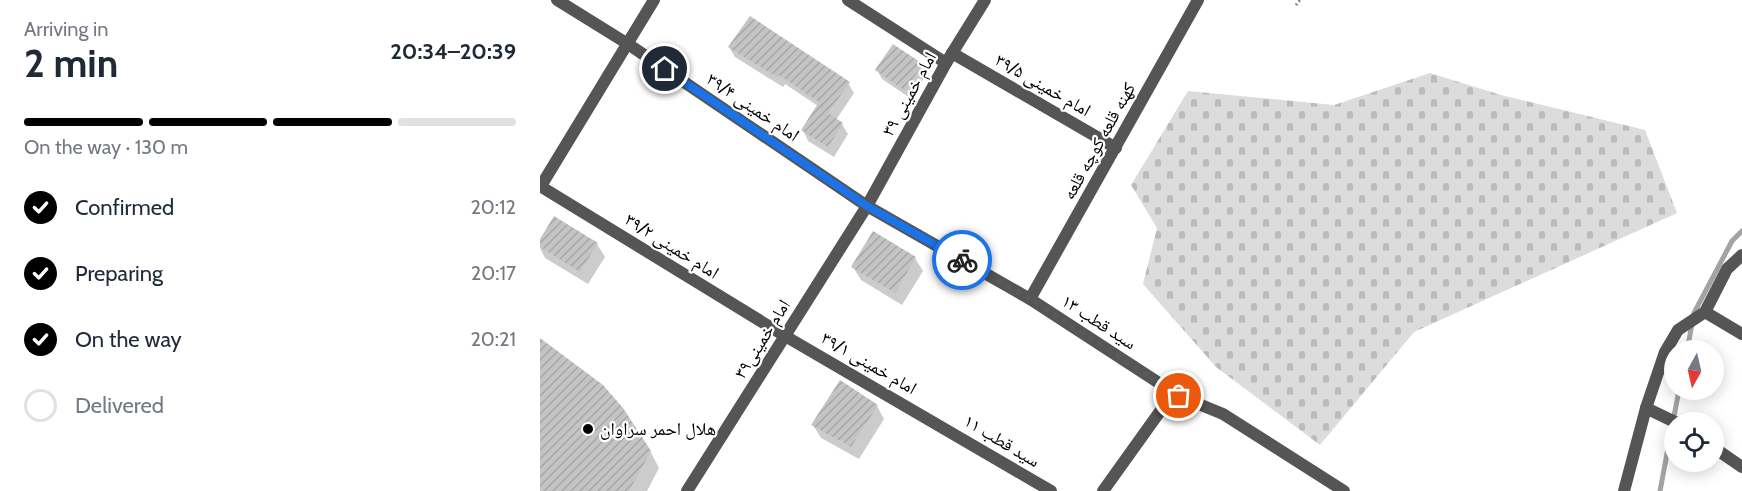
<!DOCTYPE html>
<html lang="en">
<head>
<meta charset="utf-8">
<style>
  :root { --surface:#fff; --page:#f6f6f7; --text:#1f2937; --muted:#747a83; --line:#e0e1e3; --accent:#000 }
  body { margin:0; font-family:Cabin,"Noto Naskh Arabic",sans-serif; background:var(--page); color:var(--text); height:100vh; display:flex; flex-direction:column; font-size:22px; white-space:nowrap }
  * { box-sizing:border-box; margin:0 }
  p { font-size:20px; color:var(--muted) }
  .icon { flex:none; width:33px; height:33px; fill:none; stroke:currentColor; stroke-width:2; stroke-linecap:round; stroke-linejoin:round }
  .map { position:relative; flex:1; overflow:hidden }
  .side { display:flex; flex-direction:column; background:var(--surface); width:540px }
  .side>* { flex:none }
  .needle { width:39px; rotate:188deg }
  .fabs { position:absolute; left:1124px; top:340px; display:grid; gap:12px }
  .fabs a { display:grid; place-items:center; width:60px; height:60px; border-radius:50%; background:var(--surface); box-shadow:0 3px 15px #0003; font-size:30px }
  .pin { position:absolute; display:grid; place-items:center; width:51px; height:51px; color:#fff; margin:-26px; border:3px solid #fff; border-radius:50%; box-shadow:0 2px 6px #0007 }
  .courier { position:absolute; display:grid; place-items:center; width:60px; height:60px; margin:-30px; border:4px solid #1a73e8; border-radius:50%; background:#fff; color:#222; box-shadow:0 2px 8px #0007 }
  .head em { font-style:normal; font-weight:700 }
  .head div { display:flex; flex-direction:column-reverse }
  .head { display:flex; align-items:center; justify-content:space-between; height:102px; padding:0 24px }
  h1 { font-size:39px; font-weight:700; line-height:45px }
  .bar { display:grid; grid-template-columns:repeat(4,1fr); gap:9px 6px; align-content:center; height:72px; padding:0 24px }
  .bar i { height:8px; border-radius:4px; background:var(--line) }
  .bar .on { background:var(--accent) }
  .bar p { grid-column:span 4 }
  ol { padding:0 24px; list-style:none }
  li { display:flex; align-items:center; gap:18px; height:66px }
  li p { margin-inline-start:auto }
  li .icon { padding:6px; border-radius:50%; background:var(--accent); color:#fff; stroke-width:4 }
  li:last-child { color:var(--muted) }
  li i { width:33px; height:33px; border:3px solid var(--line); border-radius:50% }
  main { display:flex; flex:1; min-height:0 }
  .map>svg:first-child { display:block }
  .cemetery { fill:url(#cemetery-stones) }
  .shadow { fill:#0003 }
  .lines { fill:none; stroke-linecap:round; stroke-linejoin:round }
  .stream { stroke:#a3a3a3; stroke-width:5 }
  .building { fill:url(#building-hatch) }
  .path { stroke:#777; stroke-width:3; stroke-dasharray:1.5 3; stroke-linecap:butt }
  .minor { stroke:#555; stroke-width:12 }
  .done { stroke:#595959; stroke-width:6; stroke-dasharray:0 10.8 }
  .route { stroke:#1a73e8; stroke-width:8 }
  .poi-dot { fill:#000; stroke:#fff; stroke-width:2 }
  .labels { text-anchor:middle; stroke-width:4.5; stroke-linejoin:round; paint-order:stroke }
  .street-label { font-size:18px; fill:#000; stroke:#fff }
  .poi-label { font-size:18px; fill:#000; stroke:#fff; text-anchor:start }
</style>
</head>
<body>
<main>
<section class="side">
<div class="head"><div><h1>2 min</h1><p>Arriving in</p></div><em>20:34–20:39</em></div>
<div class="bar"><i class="on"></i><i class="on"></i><i class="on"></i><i></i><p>On the way · 130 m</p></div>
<ol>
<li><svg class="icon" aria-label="check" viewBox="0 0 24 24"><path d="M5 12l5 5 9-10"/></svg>Confirmed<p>20:12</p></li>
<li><svg class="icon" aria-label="check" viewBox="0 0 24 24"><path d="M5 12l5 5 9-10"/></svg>Preparing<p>20:17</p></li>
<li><svg class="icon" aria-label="check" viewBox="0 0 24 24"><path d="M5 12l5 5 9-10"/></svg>On the way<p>20:21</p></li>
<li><i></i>Delivered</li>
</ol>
</section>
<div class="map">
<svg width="1202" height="491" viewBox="0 0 1202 491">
  <defs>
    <pattern id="cemetery-stones" width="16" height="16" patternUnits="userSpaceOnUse" patternTransform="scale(1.5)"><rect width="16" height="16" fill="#dcdcdc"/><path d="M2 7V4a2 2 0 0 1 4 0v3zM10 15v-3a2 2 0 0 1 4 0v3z" fill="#bbb"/></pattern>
    <pattern id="building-hatch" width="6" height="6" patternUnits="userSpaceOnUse" patternTransform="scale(1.5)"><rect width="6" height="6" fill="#c4c4c4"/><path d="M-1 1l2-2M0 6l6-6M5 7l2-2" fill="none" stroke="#a7a7a7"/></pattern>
  </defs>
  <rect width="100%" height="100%" fill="#fff"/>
  <!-- cemetery -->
  <path class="cemetery" d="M890,73L961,95L1105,130L1137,213L874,332L780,445L676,367L603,284L617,228L591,185L648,91L794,105Z"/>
  <!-- shadow -->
  <g class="shadow">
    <path d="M189,47L308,83L314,93L296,120L302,124L308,134L294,157L268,141L263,130L278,106L245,84L243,87L195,57Z"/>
    <path d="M382,65L387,74L370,98L342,79L337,70Z"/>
    <path d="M0,241L57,244L65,257L48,284L5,258L0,248Z"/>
    <path d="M375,258L383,271L362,305L321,280L313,267Z"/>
    <path d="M0,340L110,451L119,468L107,491H0Z"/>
    <path d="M337,406L344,419L319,459L281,438L273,425Z"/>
  </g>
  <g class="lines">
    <!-- stream -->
    <g class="stream">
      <path d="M1147,351L1154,313L1192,241L1202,231"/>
      <path d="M1120,491L1139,390"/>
    </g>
  </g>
  <!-- building -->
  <g class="building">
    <path d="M210,16L310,82L288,113L303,123L288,147L261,130L279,102L239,75L237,77L188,47Z"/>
    <path d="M353,44L383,64L365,91L335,70Z"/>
    <path d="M14,216L58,243L40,272L0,247V239Z"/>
    <path d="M333,231L376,257L355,293L311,267Z"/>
    <path d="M0,338L63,385L83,408L111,451L89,491H0Z"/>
    <path d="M300,380L338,405L311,447L271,425Z"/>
  </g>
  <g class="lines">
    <!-- path -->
    <path class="path" d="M756,5L760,0"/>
    <!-- minor -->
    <g class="minor">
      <path d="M17,0L88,44L327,206L490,299L639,396L683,414L804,491"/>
      <path d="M308,0L406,63"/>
      <path d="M412,53L576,148"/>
      <path d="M0,186L245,336L511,491"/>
      <path d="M1,186L114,0"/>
      <path d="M490,299L658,0"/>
      <path d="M1165,312L1202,334"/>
      <path d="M1106,408L1137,423"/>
      <path d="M1173,447L1202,467"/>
      <path d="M147,491L327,206L406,63L445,0"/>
      <path d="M563,491L621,410L639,396"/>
      <path d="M1084,491L1106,408L1125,352L1138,330L1165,312L1187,269L1202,255"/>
    </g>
  </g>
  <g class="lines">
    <!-- done -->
    <path class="done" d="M422,260L490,299L639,396"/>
    <!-- route -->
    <path class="route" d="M125,69L327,206L422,260"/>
  </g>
  <!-- markers -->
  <circle class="poi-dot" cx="48" cy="429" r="6"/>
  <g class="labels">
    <!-- street labels -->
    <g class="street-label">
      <text transform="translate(503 85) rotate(30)" y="6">امام خمینی ۳۹/۵</text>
      <text transform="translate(369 94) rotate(-61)" y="6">امام خمینی ۳۹</text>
      <text transform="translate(213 107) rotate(34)" y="6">امام خمینی ۳۹/۴</text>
      <text transform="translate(559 141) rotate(-61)" y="6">کهنه قلعه کوچه قلعه</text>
      <text transform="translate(132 246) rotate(32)" y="6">امام خمینی ۳۹/۲</text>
      <text transform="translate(559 322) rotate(33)" y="6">سید قطب ۱۳</text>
      <text transform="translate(222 339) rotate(-58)" y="6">امام خمینی۳۹</text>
      <text transform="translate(329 363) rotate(30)" y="6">امام خمینی ۳۹/۱</text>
      <text transform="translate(462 441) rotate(31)" y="6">سید قطب ۱۱</text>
    </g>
    <!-- poi labels -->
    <g class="poi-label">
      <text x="60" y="435">هلال احمر سراوان</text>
    </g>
  </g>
</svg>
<div class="fabs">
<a><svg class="needle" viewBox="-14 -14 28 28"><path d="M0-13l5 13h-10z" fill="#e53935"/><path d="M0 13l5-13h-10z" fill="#747a83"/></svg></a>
<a><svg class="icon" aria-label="locate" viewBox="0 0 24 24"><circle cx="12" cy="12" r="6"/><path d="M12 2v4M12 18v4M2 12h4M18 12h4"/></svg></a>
</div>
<div class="pin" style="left:639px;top:396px;background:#ea580c"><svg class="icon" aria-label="bag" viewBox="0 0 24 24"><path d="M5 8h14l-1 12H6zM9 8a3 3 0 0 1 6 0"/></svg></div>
<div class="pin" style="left:125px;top:69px;background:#1f2937"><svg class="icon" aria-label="home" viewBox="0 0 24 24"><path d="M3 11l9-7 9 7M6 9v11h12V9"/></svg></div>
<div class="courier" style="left:422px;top:260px"><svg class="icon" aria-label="bike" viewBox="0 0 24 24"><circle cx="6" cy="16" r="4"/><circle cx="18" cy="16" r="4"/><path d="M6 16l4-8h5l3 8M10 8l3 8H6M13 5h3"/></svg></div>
</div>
</main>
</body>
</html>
